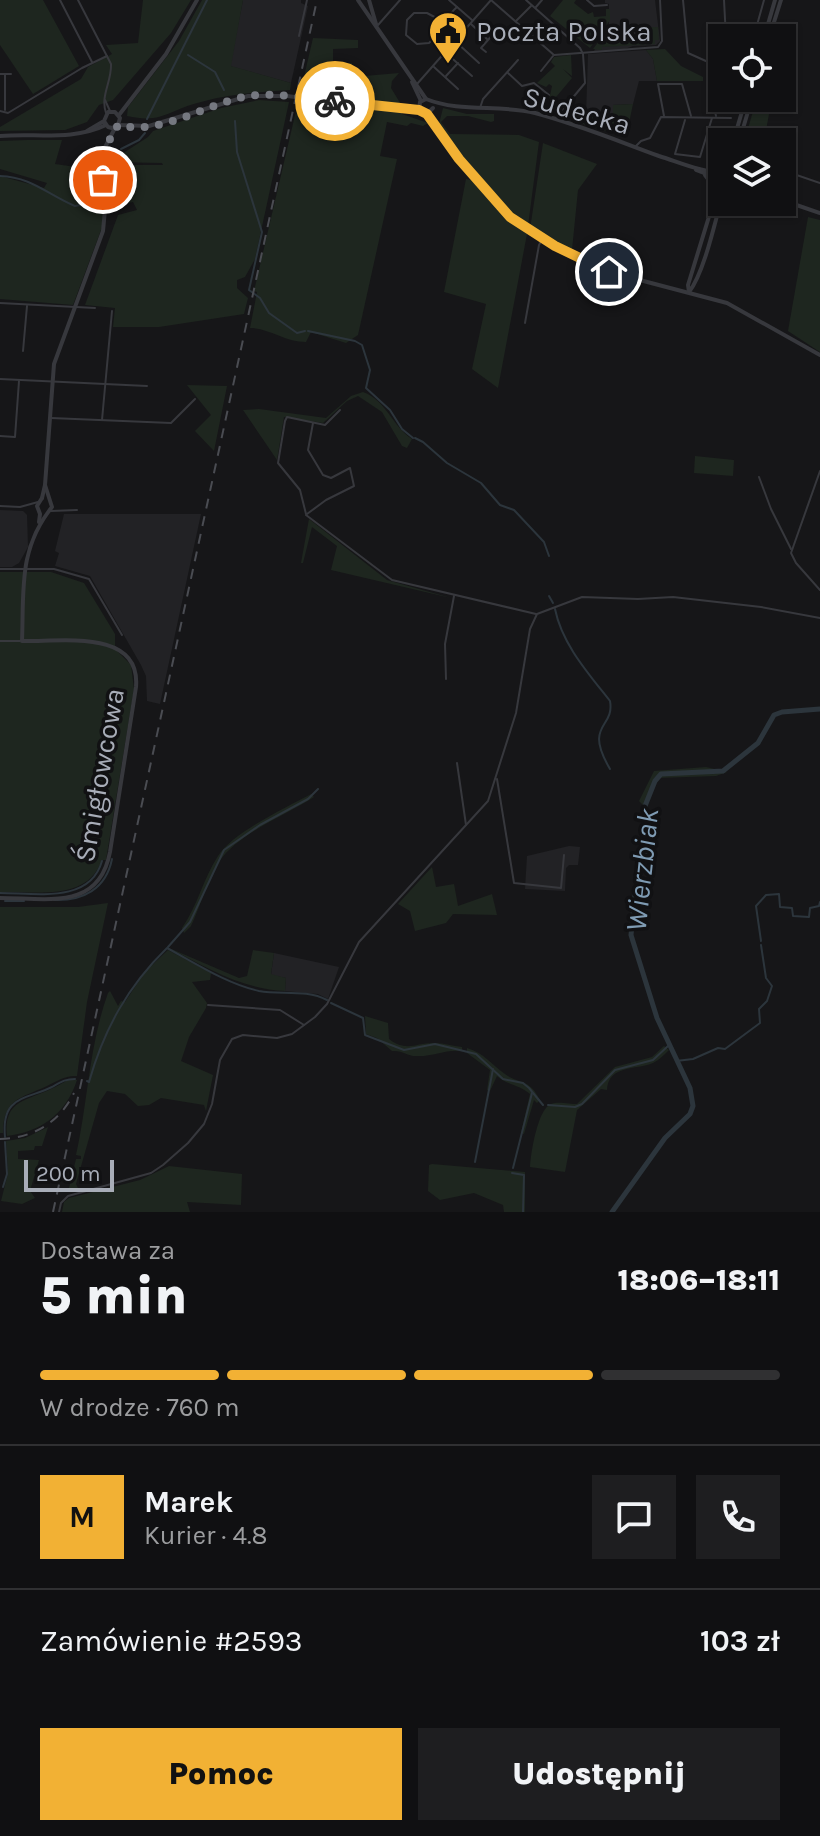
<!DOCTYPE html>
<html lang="pl">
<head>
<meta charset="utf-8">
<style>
  :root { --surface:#101012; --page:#1e1e20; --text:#f1f3f6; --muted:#9c9d9f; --line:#303032; --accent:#f2b134 }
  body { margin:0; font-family:Karla,sans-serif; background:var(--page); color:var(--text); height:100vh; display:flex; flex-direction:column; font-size:30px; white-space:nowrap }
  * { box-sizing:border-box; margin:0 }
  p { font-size:26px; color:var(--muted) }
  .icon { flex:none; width:44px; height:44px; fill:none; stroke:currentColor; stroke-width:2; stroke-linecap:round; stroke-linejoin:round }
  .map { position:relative; height:1212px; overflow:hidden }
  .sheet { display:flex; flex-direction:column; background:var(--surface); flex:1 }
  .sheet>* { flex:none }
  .controls { position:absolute; left:708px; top:24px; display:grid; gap:16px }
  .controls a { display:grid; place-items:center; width:88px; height:88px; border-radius:0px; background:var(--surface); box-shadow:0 2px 6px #0004,0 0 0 2px var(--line); font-size:40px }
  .scale { position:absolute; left:24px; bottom:20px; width:90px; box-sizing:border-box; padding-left:8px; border:4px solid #a8adb8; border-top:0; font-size:22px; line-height:28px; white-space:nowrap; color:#a8adb8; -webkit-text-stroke:6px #111113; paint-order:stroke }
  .pin { position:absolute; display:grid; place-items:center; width:68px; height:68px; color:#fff; margin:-34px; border:4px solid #fff; border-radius:50%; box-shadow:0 2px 8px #0007 }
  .courier { position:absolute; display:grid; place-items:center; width:80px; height:80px; margin:-40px; border:6px solid #f2b134; border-radius:50%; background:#fff; color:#222; box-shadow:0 2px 10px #0007 }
  .head em { font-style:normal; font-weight:800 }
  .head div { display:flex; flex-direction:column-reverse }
  .head { display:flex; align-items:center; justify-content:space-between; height:136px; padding:0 40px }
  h1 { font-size:52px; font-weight:800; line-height:60px }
  .bar { display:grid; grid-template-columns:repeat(4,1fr); gap:12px 8px; align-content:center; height:96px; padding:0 40px }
  .bar i { height:10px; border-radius:6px; background:var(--line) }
  .bar .selected { background:var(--accent) }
  .bar p { grid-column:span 4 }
  .line { display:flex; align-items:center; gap:20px; padding:0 40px; border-top:2px solid var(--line) }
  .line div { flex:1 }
  .round { display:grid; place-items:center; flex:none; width:84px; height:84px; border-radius:0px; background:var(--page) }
  .action { display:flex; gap:16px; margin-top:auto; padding:16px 40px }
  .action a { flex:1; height:92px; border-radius:0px; background:var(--accent); color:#111; font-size:32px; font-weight:800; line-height:92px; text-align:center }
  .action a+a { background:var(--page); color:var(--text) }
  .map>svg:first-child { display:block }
  .built { fill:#222225 }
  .green { fill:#1e261f }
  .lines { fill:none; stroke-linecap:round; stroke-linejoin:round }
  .stream { stroke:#2c353c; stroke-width:2 }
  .river { stroke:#2c353c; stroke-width:5 }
  .minor { stroke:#37383d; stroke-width:2 }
  .tertiary { stroke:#37383d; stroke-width:4 }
  .rail { stroke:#4a4c52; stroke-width:2; stroke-dasharray:10 8; stroke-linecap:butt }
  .tertiary-bridge { stroke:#37383d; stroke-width:4 }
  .done { stroke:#757880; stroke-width:8; stroke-dasharray:0 14.4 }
  .route { stroke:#f2b134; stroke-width:10 }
  .labels { text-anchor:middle; stroke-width:7; stroke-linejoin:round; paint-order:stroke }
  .poi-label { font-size:28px; fill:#a8adb8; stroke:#111113; text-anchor:start }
  .street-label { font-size:28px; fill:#a8adb8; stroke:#111113 }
  .water-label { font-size:30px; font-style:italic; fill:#7f9bb3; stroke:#111113 }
</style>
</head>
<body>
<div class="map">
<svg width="820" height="1212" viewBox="0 0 820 1212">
  <rect width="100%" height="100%" fill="#161618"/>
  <!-- built -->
  <g class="built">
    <path d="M243,0H301V3L308,6L291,83L230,66Z"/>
    <path d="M605,0H655L660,41L656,45L633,46L622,50L594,51L609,26V4L605,3Z"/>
    <path d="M646,50L653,59L657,81H639L633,104L613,105V115L586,116L588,54Z"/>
    <path d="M0,510L23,511L27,515L28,547L19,563L12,567H0Z"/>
    <path d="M64,514H201L160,704L147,701L146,676L141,665L90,576L55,566L59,553L55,551Z"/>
    <path d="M569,846L580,847L578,865H569L566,868L565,891L525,889L527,856Z"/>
    <path d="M274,953L339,967L328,999L318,994L285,991L286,978L271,975Z"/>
  </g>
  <!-- green -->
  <g class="green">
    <path d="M0,0H43L79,66L33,94L0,45Z"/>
    <path d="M143,0H191L171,33L113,100L99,105L87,122L65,130L0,131V127L81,79L88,67L112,54L106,45L138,43Z"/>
    <path d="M202,0H243L231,66L291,83L290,90C259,92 230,94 201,102C168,110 163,124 127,116L128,107L179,41Z"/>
    <path d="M563,0H576L574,3L588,14L593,12L594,17L606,16V9H610V20L590,48L550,16Z"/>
    <path d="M658,27L659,40H655V44L603,47L602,43V50L593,49L606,32L608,43H615L614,29H620L621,41L615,43L636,42V28Z"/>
    <path d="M313,38L358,40V48L333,49V64L352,63L353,77L399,73L392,81L391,88L402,106V114L428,123L423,126L411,123L407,126L387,122L380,156L397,159L358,335L346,343L311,332L306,342C285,342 269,328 250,328L257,292L254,291Z"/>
    <path d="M665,49L681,66L703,77V81H657L653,59L646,50Z"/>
    <path d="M571,55L572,76L563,69L572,78L551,103L549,101L552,86L549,84L546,87L537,83L555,66L551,62L554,57Z"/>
    <path d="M757,98H772L764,141L746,135Z"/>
    <path d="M259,100L289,102L255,259L245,277L237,280V288L248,298L244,314L159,327H113L115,308L85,305L118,215L137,210L133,202L112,207L106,165H163L162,163L112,162L114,159L148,137L153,131L221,108Z"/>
    <path d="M633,104L626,137L583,124L586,116L613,115V105Z"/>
    <path d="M443,108L467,114H494V121L491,122L468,116H447L441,122L450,134L519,135L539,142L528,226C501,214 453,151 439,124Z"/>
    <path d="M27,140H62L55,164L97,170L104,222L73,305L0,299V176L44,188L47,183L0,169V141Z"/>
    <path d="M543,143L597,164L578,190L572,250L566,249L530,229Z"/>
    <path d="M466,179L471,180L507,220L527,234L498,388L472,369L486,304L444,292Z"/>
    <path d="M808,217L820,220V352L788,331Z"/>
    <path d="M187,385L227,386L214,451L195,431L211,415Z"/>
    <path d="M363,392C387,401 392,426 412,439L407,448L402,446L382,412L358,396L347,401L323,423L284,417L277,460L243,410L259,409L326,418L351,396Z"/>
    <path d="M695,456L734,460L733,476L694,473Z"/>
    <path d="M309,519L387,580L451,598L331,570L337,546L312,527L303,563H301Z"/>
    <path d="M0,572H51L84,583L115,634V649L131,665L134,689L106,860H102C87,902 36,891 0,892Z"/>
    <path d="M706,767L727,772L716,776L658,778L643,805L639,801L654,771Z"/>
    <path d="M311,794L314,797C286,815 237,834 219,862C207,881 201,905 191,926L184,933L182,928C198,905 203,879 218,856C232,833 287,807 311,794Z"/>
    <path d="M432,867L436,887L454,884L458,906L492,894L497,915L453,914L446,923L415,931L410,911L398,904Z"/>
    <path d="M108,903L87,1002L77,1076C66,1075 57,1081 47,1086C21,1098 3,1099 3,1133H0V907H78Z"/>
    <path d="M169,948L239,978L247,976L253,950L274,953L271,974L286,978L285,991C242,989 207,968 169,948Z"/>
    <path d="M168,950L211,973L210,980L192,982L207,1003L206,1008L189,1037L181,1061L213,1075L206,1111L204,1105L161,1098L149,1105L138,1106L125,1094L107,1091L99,1103L76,1184L79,1190L68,1192L76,1159H81V1156L76,1155C88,1102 89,1045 108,993L110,991L118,1006L121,1001L125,1002L145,972Z"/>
    <path d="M365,1016L388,1023L389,1039C407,1053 417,1042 435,1043C444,1043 453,1046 462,1047V1051C446,1049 432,1057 416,1056C407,1056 402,1050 392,1051L377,1038L366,1034Z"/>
    <path d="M664,1046L669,1050C664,1055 659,1060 653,1063C636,1070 608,1065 607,1090L601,1089L577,1110L565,1172L530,1167C531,1151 538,1109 551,1104C557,1101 571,1104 577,1104L615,1067L652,1057Z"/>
    <path d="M467,1048C484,1053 491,1064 505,1074C520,1085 529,1078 540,1100L537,1103L534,1100L524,1134L521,1133L530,1094C520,1085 507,1085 497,1076L490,1091L487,1090L490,1070L467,1053Z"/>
    <path d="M71,1079L77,1080C66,1114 41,1132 7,1136C3,1099 28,1101 53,1088C60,1085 63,1082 71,1079Z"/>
    <path d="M48,1127L42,1146H35L34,1150L18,1151V1159L39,1160L30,1191L35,1198L22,1204L1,1201L8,1173L6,1141L25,1138Z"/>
    <path d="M432,1164L525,1172V1212H504L503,1205L474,1193L440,1200L428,1191L429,1165Z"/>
    <path d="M169,1166L242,1174L241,1205L187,1202L190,1212H62L64,1202L69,1198L140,1180Z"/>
  </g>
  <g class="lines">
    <!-- stream -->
    <g class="stream">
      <path d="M188,55L215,72L224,90"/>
      <path d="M147,119L207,0"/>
      <path d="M235,121L237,152L262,232L249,290L260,298L269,313L297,333L305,331"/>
      <path d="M121,149L139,140L145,133"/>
      <path d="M109,155L116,152"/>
      <path d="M0,176C32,177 48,195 75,206L81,205L90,198"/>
      <path d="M93,196L96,187L92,164L97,159"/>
      <path d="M308,331L355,341L362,345L370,370L366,388L390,410L402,429L413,438"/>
      <path d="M415,438L423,442L447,463L481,483L500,505L514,510L544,542L549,556"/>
      <path d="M549,596L553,603"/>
      <path d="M555,609C562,644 588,673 610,701C615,729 583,723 610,769"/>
      <path d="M0,893C35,893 90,904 102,861"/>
      <path d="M54,900C83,901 106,889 112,859"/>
      <path d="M5,901H24"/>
      <path d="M761,941L756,906L766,895L779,894L780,907L792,908L793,916L809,917L810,908L819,906L820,902"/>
      <path d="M168,947L190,922L224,850L260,825L308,799L318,789"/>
      <path d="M331,1003L363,1018L365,1035L404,1050L435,1044L476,1054L503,1079L523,1083L529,1088L543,1105"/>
      <path d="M676,1061L693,1059L718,1048L725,1049L760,1023L759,1009L767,1001L772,986L766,978L761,945"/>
      <path d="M87,1081L89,1082C104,1029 128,986 167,948C195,963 227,984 259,991C281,995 306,989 327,1000"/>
      <path d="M548,1105L575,1107L582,1104L615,1070L653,1060L668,1046"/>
      <path d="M5,1137C1,1096 25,1100 52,1087C61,1082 65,1079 75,1079"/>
      <path d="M475,1162L493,1069"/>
      <path d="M513,1168L532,1093"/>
      <path d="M512,1173L524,1175L523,1212"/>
      <path d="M3,1187L7,1174L5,1142"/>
    </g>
    <!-- river -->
    <path class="river" d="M612,1212L665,1138L690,1114L693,1106L690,1088L657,1018L631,935L635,895L645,856V806L655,781L661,774L723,771L758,743L774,715L782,712L820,709"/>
    <!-- minor -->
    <g class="minor">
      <path d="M60,0L92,62"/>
      <path d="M78,0L111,64C112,81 100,96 106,113"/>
      <path d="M449,0L472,20"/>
      <path d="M526,0L580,48L583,54L585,83L555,119"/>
      <path d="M587,0L594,6L607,5"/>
      <path d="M683,0L688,53L717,66"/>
      <path d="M724,0L726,38"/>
      <path d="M536,7L542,0"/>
      <path d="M516,21L531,6"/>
      <path d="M444,22L427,13H414L407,20L406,35L417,44L429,43C441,32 445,17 457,7"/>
      <path d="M471,24L487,39"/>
      <path d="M378,25L400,0"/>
      <path d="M757,25L764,0"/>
      <path d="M726,26L765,28"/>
      <path d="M299,36L307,0"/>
      <path d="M456,42L479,63"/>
      <path d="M486,52L481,48L495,32"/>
      <path d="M446,53L472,76"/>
      <path d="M434,67L458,89"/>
      <path d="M541,71L553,56"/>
      <path d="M508,73L522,86L534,83L549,95"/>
      <path d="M715,73L722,51"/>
      <path d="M0,74H11"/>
      <path d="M446,76L458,63"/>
      <path d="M714,76L710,89L716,116"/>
      <path d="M417,84L491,0L554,55L658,47L662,41L660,0"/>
      <path d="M105,100L110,111"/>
      <path d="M480,108L483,99L518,60"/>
      <path d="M5,110V74"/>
      <path d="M0,111L8,113L82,68L107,56"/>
      <path d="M664,116L658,84H682L691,116"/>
      <path d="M685,120L675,154L700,157L712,118"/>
      <path d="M636,146L641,141L650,138L661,117L731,118"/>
      <path d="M782,170L820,183"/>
      <path d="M783,199L792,175"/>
      <path d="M604,271V277L623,291"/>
      <path d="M0,303L95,308"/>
      <path d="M525,323L539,245L543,238"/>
      <path d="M23,351L27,306"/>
      <path d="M0,379L147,386"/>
      <path d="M51,418L171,423L195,399"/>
      <path d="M102,420L112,311"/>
      <path d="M0,436L15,437L19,381"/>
      <path d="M820,471L791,553L796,563L820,590"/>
      <path d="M759,477L771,509L791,549"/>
      <path d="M0,506L20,507L38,502"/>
      <path d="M51,511L77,510"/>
      <path d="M306,514L300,490L278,463L285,421L287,417L325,425L340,410"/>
      <path d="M307,514L326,500L354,486L350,468L331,478L323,475L308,450L313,423"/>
      <path d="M306,515L392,580L536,614"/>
      <path d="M0,569H54L89,579L122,635"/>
      <path d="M0,641H20"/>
      <path d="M446,679L445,644L454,596"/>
      <path d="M457,763L466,825"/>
      <path d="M497,779L514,883L561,888L564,855"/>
      <path d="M208,1005L280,1010L304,1025"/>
      <path d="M59,1212L61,1203L68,1196L151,1173L163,1165L188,1143L204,1124L212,1104L220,1060L232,1039L243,1035L277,1038L292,1034L315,1017L327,1004L359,942L488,801L516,713L530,629L537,614L582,597L638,599L673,597L761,607L820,618"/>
    </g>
    <!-- tertiary -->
    <g class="tertiary">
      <path d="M358,0L426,99"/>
      <path d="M369,0L376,24"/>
      <path d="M764,38L775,0"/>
      <path d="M769,38L781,0"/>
      <path d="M412,82L421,101"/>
      <path d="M303,98L419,110L427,114L433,108"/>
      <path d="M419,110L420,102L426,99C461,113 499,104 535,113C577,124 618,141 659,156C678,162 698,171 719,173"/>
      <path d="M427,114L482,187L510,217L528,230L598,269L727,303L820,355"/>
      <path d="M119,115L166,54L197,0"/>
      <path d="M118,125L149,126L248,96H287"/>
      <path d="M87,131L104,121L108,112H115L120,118L118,125L112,128L108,127L104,121"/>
      <path d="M0,136C35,133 73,141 106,125"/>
      <path d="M733,142L746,98"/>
      <path d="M739,142L752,98"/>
      <path d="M708,169L722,163"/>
      <path d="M696,170L717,178"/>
      <path d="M705,175L711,183L714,195"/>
      <path d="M782,200L820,213"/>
      <path d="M689,292L688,285L719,184"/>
      <path d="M689,292C704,273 715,222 722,197"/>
      <path d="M42,498L45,485L54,364L103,231L106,199L101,155L115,128"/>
      <path d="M39,522L40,514L37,506L42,498"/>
      <path d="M0,898C47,898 99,911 110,852L136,687C141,628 60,642 22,641C24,591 18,549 52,507L45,485"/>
    </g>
    <!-- rail -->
    <g class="rail">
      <path d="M0,1139C33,1138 59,1123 74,1093"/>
      <path d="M53,1212L317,0"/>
    </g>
    <!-- tertiary-bridge -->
    <path class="tertiary-bridge" d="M287,96L303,98"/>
  </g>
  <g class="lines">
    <!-- done -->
    <path class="done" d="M103,180L101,155L118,125C163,136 206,103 249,96C277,92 307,99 335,101"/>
    <!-- route -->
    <path class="route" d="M335,101L419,110L427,114L459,159L510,217L555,246L609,272"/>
  </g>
  <!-- icons -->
  <defs>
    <symbol id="civic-pin" viewBox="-11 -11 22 30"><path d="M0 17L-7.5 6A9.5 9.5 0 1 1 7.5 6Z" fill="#f2b134" stroke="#111113"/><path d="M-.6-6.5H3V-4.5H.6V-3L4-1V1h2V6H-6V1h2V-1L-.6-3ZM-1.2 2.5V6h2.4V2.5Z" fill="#111"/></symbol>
  </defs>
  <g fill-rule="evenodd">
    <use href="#civic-pin" x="426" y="9" width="44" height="60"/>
  </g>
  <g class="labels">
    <!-- poi labels -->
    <g class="poi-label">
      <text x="476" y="41">Poczta Polska</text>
    </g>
    <!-- street labels -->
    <g class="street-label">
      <text transform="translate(577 110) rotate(16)" y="10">Sudecka</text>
      <text transform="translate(99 775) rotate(-80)" y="10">Śmigłowcowa</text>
    </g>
    <!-- water labels -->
    <g class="water-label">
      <text transform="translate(642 870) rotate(-84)" y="10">Wierzbiak</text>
    </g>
  </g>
</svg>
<div class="controls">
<a><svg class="icon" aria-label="locate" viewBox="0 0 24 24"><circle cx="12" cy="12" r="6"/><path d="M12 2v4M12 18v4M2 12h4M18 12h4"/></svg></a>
<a><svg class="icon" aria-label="layers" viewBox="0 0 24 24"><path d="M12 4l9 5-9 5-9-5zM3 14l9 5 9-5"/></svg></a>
</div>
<div class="scale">200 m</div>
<div class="pin" style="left:103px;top:180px;background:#ea580c"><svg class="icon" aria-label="bag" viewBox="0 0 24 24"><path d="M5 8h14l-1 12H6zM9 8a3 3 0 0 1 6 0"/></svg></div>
<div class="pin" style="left:609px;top:272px;background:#1f2937"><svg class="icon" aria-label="home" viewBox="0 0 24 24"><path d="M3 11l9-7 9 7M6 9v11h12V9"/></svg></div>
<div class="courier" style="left:335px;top:101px"><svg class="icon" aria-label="bike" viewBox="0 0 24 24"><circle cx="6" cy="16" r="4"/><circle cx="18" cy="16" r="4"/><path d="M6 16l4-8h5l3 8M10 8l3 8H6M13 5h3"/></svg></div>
</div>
<section class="sheet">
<div class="head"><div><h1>5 min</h1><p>Dostawa za</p></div><em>18:06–18:11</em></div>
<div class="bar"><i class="selected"></i><i class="selected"></i><i class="selected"></i><i></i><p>W drodze · 760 m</p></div>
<div class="line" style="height:144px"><b class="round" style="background:var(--accent);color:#111">M</b><div><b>Marek</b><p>Kurier · 4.8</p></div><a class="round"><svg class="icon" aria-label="chat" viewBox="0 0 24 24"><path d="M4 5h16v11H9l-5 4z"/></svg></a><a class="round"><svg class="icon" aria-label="phone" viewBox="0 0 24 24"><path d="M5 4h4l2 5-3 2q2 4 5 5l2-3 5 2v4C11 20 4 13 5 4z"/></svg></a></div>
<div class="line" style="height:104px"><div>Zamówienie #2593</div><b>103 zł</b></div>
<div class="action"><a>Pomoc</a><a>Udostępnij</a></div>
</section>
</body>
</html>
